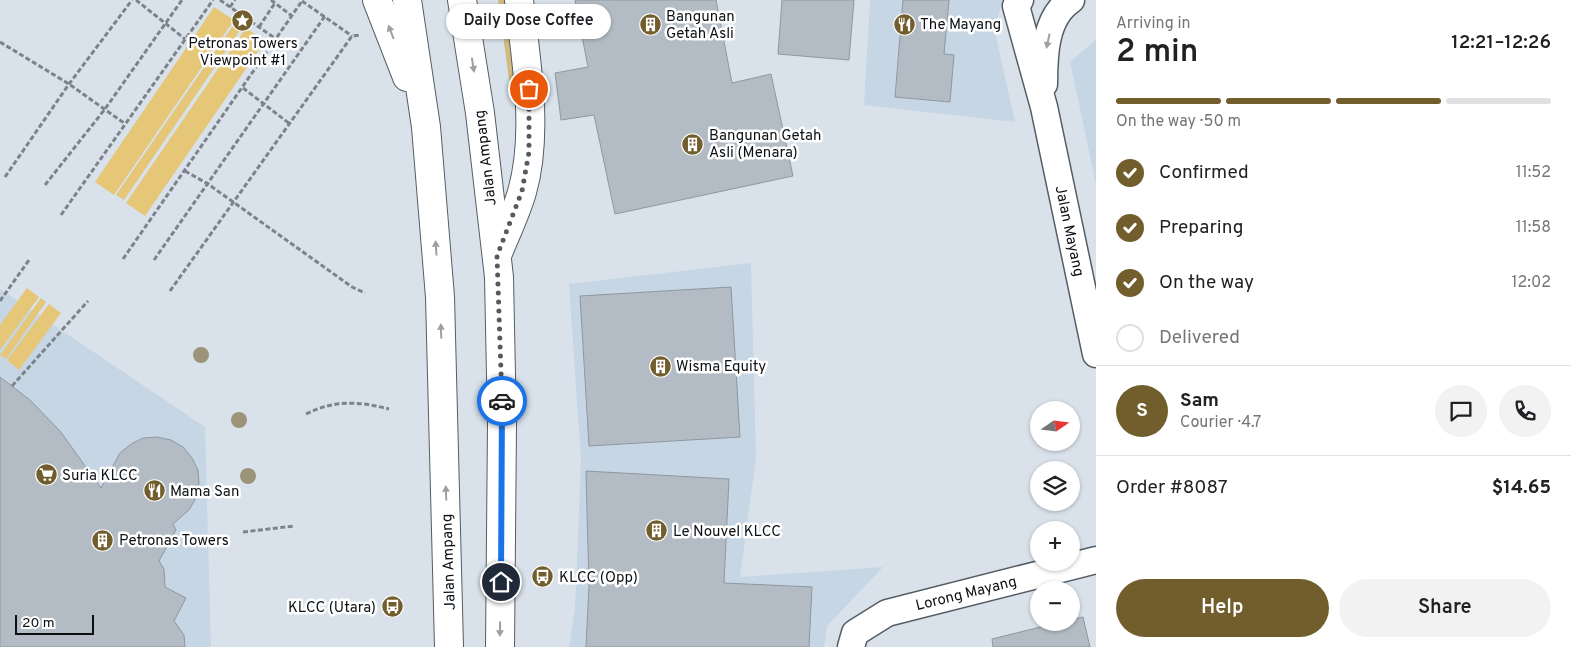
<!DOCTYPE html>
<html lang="en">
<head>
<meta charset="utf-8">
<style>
  :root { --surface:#fff; --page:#f2f2f2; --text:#202124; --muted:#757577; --line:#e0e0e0; --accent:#725e2d }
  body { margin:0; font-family:Overpass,sans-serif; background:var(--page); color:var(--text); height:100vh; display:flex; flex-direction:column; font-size:19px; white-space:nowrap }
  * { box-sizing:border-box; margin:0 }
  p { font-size:16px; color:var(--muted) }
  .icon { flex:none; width:28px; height:28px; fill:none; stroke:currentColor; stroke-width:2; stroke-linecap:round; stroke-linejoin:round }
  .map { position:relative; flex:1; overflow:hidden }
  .side { display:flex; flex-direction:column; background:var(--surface); width:475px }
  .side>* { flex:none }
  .needle { width:32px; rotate:76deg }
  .fabs { position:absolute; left:1030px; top:401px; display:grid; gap:10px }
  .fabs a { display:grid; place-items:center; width:50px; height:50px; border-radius:50%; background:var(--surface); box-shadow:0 1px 4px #0004; font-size:25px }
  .scale { position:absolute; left:15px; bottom:12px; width:79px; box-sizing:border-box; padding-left:5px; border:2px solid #0d1013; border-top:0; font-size:14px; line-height:18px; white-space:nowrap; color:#0d1013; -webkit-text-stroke:4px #fff; paint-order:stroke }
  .pin { position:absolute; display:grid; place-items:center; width:42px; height:42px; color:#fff; margin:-21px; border:2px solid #fff; border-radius:50%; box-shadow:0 1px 5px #0007 }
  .courier { position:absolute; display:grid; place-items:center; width:50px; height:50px; margin:-25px; border:4px solid #1a73e8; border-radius:50%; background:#fff; color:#222; box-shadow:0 1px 6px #0007 }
  .bubble { position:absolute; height:35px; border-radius:18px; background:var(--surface); box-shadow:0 1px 4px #0004; font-size:16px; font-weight:600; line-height:35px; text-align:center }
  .overview em { font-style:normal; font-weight:600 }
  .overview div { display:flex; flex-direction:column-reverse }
  .overview { display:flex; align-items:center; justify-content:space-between; height:85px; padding:0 20px }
  h1 { font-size:32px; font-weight:600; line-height:38px }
  .bar { display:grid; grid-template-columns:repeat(4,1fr); gap:8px 5px; align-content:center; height:60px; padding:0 20px }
  .bar i { height:6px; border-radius:4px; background:var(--line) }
  .bar .on { background:var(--accent) }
  .bar p { grid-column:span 4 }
  .line { display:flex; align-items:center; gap:12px; padding:0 20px; border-top:1px solid var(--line) }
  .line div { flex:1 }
  .round { display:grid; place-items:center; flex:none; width:52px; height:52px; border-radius:26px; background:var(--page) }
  ol { padding:0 20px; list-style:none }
  li { display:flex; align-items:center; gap:15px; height:55px }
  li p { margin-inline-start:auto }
  li .icon { padding:5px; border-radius:50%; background:var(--accent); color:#fff; stroke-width:4 }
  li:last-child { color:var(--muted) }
  li i { width:28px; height:28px; border:2px solid var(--line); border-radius:50% }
  .cta { display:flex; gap:10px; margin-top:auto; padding:10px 20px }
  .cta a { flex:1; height:58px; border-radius:30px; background:var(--accent); color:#fff; font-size:20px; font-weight:600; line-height:58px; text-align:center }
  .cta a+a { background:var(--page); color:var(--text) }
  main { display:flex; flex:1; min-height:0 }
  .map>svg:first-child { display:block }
  .built { fill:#c7d6e4 }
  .green { fill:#d2bb82 }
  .water { fill:#e6c677 }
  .building { fill:#b3bcc4; stroke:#8f979f }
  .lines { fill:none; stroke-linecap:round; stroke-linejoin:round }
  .street-casing { stroke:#555d64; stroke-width:29 }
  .secondary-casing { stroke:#555d64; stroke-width:30 }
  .path { stroke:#7d838a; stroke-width:3; stroke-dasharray:5 2.5; stroke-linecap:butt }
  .street { stroke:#fff; stroke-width:26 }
  .secondary { stroke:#fff; stroke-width:28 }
  .tree { fill:#9c9478 }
  .oneway { fill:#9e9fa1 }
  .done { stroke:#545a5f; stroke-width:5; stroke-dasharray:0 9 }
  .route { stroke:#1a73e8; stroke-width:6 }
  .labels { text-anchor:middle; stroke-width:5; stroke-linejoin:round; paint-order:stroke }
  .poi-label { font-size:15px; fill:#0d1013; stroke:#fff; text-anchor:start }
  .street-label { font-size:15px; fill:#0d1013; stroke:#fff }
</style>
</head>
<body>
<main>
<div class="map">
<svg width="1096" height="647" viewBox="0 0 1096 647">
  <rect width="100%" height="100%" fill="#d9e2eb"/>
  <!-- built -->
  <g class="built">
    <path d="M870,0H1002L995,32L1015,122L864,105Z"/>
    <path d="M1096,40V184L1070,62Z"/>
    <path d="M751,263L756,458L740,577L883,567L827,626L824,647H569L575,609L581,460L569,284Z"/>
    <path d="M0,289L205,427L211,647H0Z"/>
  </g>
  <!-- green -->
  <path class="green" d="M498,0H511L520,100H512Z"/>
  <!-- water -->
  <g class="water">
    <path d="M214,7L234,20L114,195L95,182Z"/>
    <path d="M236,21L243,26L124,200L116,195Z"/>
    <path d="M246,28L265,41L145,216L126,203Z"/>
    <path d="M27,288L39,297L0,350V325Z"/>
    <path d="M41,298L46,302L6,359L0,355Z"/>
    <path d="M49,304L61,313L19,370L7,360Z"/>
  </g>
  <!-- building -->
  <g class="building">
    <path d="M575,0H716L732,83L771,74L793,176L615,214L594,115L561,120L555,73L588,67Z"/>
    <path d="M782,0H854L849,60L778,54Z"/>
    <path d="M903,0H949L944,54L954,55L950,102L895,97Z"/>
    <path d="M731,287L740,437L589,446L580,296Z"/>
    <path d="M0,377L30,400L60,431L101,488L120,453L131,444L143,438L157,437L171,440L183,447L192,458L198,470L199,484L196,498L189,510L173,524L176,530L159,561L164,569L165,587L186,598L174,621L184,635L185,647H0Z"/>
    <path d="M586,471L729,479L724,583L812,587L809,647H586L589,586Z"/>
    <path d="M1083,617L1090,647H993L992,639L1061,622H1071V620Z"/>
  </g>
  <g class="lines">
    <defs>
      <g id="street">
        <path d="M1020,0L1016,6L1044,107L1096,354"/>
        <path d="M1044,84C1044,55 1045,17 1071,0"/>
        <path d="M851,647L855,633L887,613L1096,560"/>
      </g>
      <g id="secondary">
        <path d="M377,0L407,77"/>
        <path d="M407,0L426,127L440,297L449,647"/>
        <path d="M462,0L480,113L499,277L502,425L500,647"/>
        <path d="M498,253C506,233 516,213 522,192C539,133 526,60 519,0"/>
      </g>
    </defs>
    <!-- street casing -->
    <use href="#street" class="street-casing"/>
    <!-- secondary casing -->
    <use href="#secondary" class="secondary-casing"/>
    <!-- path -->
    <g class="path">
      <path d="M136,0L185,39"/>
      <path d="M220,0L276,39"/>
      <path d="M271,0L292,16"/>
      <path d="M302,1L352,36"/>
      <path d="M230,7L235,0"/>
      <path d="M259,27L275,3"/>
      <path d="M0,42L69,84L124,123"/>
      <path d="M243,88L290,124"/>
      <path d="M185,171L208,184L352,287L365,293"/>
      <path d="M5,177L69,84L132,0"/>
      <path d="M45,185L105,109L182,0"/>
      <path d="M61,215L213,0"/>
      <path d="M123,259L302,1"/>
      <path d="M154,260L325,16"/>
      <path d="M170,291L352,36L360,35"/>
      <path d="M0,301L29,260"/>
      <path d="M12,386L88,301"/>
      <path d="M306,414C334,400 358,401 389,409"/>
      <path d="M243,532L294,526"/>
    </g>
    <!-- street -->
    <use href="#street" class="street"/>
    <!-- secondary -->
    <use href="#secondary" class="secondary"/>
  </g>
  <!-- trees -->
  <g class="tree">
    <circle cx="201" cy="355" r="8"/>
    <circle cx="239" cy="420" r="8"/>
    <circle cx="248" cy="476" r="8"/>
  </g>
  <!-- one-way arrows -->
  <defs><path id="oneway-solid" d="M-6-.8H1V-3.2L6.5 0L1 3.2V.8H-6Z" transform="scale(1.25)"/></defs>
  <g class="oneway">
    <use href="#oneway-solid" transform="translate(391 32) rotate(-111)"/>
    <use href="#oneway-solid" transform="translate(1048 41) rotate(102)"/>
    <use href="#oneway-solid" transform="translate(473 65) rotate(81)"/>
    <use href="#oneway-solid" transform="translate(436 248) rotate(-94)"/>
    <use href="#oneway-solid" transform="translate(441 331) rotate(-92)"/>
    <use href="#oneway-solid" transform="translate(446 493) rotate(-92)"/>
    <use href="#oneway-solid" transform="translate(500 629) rotate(91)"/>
  </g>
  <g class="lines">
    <!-- done -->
    <path class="done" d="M502,401L497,256L522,191L529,152V89"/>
    <!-- route -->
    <path class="route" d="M501,582L502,401"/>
  </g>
  <!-- icons -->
  <defs>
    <symbol id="sight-disc" viewBox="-11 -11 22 22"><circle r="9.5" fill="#725e2d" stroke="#fff"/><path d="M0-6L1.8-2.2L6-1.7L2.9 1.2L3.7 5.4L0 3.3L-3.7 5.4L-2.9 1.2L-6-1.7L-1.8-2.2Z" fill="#fff"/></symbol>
    <symbol id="restaurant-disc" viewBox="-11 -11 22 22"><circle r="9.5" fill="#725e2d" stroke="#fff"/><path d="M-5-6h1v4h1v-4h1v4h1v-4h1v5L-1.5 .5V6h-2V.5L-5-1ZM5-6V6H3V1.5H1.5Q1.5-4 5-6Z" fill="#fff"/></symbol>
    <symbol id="building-disc" viewBox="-11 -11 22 22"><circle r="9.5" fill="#725e2d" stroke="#fff"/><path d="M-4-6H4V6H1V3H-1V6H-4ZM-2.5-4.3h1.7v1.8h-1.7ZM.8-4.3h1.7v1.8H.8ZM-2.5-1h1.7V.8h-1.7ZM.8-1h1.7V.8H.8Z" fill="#fff"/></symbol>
    <symbol id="supermarket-disc" viewBox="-11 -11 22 22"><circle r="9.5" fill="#725e2d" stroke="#fff"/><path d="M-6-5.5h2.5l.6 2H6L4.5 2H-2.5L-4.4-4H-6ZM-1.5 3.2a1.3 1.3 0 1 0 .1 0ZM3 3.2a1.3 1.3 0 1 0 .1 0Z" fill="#fff"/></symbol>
    <symbol id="bus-disc" viewBox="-11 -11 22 22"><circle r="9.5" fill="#725e2d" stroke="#fff"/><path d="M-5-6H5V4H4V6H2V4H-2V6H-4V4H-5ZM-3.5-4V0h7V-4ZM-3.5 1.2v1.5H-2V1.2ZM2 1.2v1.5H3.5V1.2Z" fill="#fff"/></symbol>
  </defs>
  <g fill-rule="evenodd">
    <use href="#sight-disc" x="230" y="8" width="25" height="25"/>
    <use href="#restaurant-disc" x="892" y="12" width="25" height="25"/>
    <use href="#building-disc" x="638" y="12" width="25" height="25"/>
    <use href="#building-disc" x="680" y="132" width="25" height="25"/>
    <use href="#building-disc" x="648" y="354" width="25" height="25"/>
    <use href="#supermarket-disc" x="34" y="462" width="25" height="25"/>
    <use href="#restaurant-disc" x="142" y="478" width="25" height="25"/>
    <use href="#building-disc" x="644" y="518" width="25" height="25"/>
    <use href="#building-disc" x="90" y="528" width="25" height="25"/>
    <use href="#bus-disc" x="530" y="564" width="25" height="25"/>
    <use href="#bus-disc" x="380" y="594" width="25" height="25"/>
  </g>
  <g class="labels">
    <!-- poi labels -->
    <g class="poi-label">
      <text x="666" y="21">Bangunan<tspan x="666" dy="17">Getah Asli</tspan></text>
      <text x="920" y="29">The Mayang</text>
      <text x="243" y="48" text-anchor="middle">Petronas Towers<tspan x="243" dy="17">Viewpoint #1</tspan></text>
      <text x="709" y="140">Bangunan Getah<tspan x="709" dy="17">Asli (Menara)</tspan></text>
      <text x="676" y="371">Wisma Equity</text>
      <text x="62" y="480">Suria KLCC</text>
      <text x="170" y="496">Mama San</text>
      <text x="673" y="536">Le Nouvel KLCC</text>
      <text x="119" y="545">Petronas Towers</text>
      <text x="559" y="582">KLCC (Opp)</text>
      <text x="376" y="612" text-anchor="end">KLCC (Utara)</text>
    </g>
    <!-- street labels -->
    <g class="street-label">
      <text transform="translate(485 158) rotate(-97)" y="5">Jalan Ampang</text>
      <text transform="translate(1070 231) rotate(78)" y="5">Jalan Mayang</text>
      <text transform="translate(448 562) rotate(-92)" y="5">Jalan Ampang</text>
      <text transform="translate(966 593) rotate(-14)" y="5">Lorong Mayang</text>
    </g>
  </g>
</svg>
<div class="fabs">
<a><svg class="needle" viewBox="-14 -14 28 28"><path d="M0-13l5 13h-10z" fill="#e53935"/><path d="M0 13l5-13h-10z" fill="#757577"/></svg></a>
<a><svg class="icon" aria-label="layers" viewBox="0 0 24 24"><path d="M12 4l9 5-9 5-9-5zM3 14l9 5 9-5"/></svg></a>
<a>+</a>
<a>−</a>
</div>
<div class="scale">20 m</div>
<div class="pin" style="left:529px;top:89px;background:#ea580c"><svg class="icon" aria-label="bag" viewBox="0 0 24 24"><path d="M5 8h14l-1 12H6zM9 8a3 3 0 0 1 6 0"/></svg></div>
<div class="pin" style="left:501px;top:582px;background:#1f2937"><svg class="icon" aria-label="home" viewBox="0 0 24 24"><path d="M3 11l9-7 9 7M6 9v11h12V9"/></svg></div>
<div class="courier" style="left:502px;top:401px"><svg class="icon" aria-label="car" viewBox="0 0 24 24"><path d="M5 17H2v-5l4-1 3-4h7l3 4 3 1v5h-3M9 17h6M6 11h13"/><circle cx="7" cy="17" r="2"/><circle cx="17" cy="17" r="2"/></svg></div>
<div class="bubble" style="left:446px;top:4px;width:165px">Daily Dose Coffee</div>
</div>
<section class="side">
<div class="overview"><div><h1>2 min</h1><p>Arriving in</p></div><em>12:21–12:26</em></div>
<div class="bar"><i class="on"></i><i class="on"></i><i class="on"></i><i></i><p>On the way · 50 m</p></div>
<ol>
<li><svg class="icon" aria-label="check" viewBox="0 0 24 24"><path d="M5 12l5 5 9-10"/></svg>Confirmed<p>11:52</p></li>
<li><svg class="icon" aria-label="check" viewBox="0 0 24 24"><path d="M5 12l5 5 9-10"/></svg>Preparing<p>11:58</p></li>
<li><svg class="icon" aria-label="check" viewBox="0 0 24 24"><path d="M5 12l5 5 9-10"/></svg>On the way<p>12:02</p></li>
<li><i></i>Delivered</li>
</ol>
<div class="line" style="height:90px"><b class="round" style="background:var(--accent);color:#fff">S</b><div><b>Sam</b><p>Courier · 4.7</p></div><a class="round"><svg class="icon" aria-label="chat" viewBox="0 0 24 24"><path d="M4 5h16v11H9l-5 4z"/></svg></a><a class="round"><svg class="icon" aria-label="phone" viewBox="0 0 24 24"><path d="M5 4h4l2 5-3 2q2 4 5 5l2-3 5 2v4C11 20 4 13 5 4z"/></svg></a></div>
<div class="line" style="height:65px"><div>Order #8087</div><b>$14.65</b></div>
<div class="cta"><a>Help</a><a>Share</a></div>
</section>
</main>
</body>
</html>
